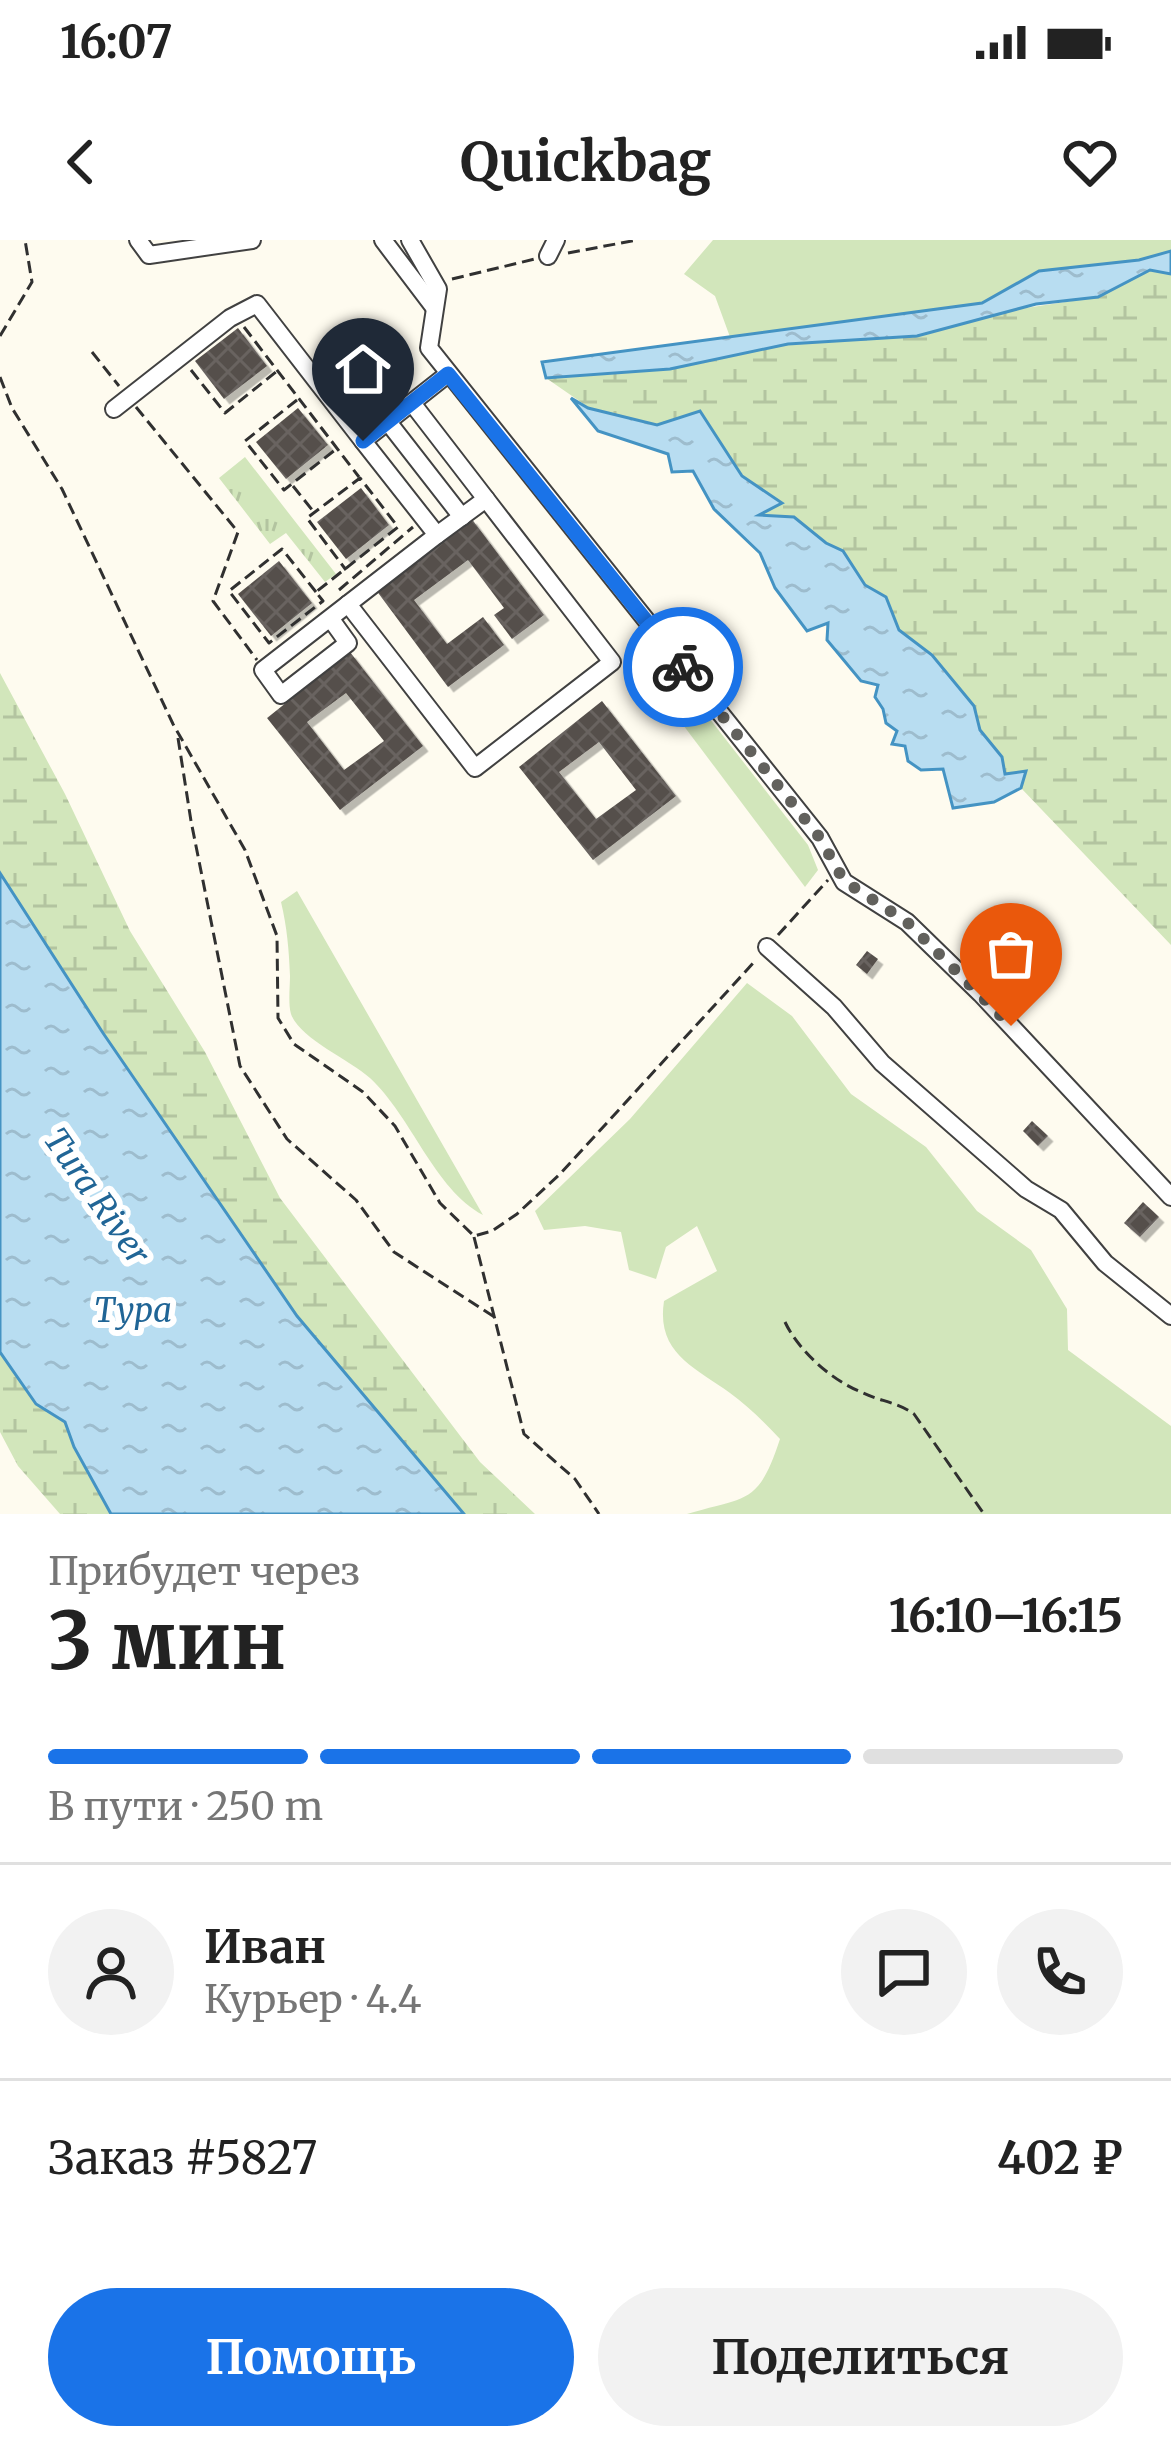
<!DOCTYPE html>
<html lang="ru">
<head>
<meta charset="utf-8">
<style>
  :root { --surface:#fff; --page:#f2f2f2; --text:#222; --muted:#767676; --line:#e0e0e0; --accent:#1a73e8 }
  body { margin:0; font-family:Merriweather,serif; background:var(--page); color:var(--text); height:100vh; display:flex; flex-direction:column; font-size:45px; white-space:nowrap }
  * { box-sizing:border-box; margin:0 }
  p { font-size:39px; color:var(--muted) }
  .icon { flex:none; width:66px; height:66px; fill:none; stroke:currentColor; stroke-width:2; stroke-linecap:round; stroke-linejoin:round }
  .map { position:relative; height:1274px; overflow:hidden }
  .side { display:flex; flex-direction:column; background:var(--surface); flex:1 }
  .side>* { flex:none }
  .pin { position:absolute; display:grid; place-items:center; width:102px; height:102px; color:#fff; margin:-123px -51px; border-radius:50% 50% 50% 0; rotate:-45deg; box-shadow:0 0 12px #0007 }
  .pin .icon { rotate:45deg }
  .courier { position:absolute; display:grid; place-items:center; width:120px; height:120px; margin:-60px; border:9px solid #1a73e8; border-radius:50%; background:#fff; color:#222; box-shadow:0 3px 15px #0007 }
  .head em { font-style:normal; font-weight:700 }
  .head div { display:flex; flex-direction:column-reverse }
  .head { display:flex; align-items:center; justify-content:space-between; height:204px; padding:0 48px }
  h1 { font-size:78px; font-weight:700; line-height:90px }
  .bar { display:grid; grid-template-columns:repeat(4,1fr); gap:18px 12px; align-content:center; height:144px; padding:0 48px }
  .bar i { height:15px; border-radius:9px; background:var(--line) }
  .bar .active { background:var(--accent) }
  .bar p { grid-column:span 4 }
  .line { display:flex; align-items:center; gap:30px; padding:0 48px; border-top:3px solid var(--line) }
  .line div { flex:1 }
  .round { display:grid; place-items:center; flex:none; width:126px; height:126px; border-radius:63px; background:var(--page) }
  .action { display:flex; gap:24px; margin-top:auto; padding:24px 48px }
  .action a { flex:1; height:138px; border-radius:72px; background:var(--accent); color:#fff; font-size:48px; font-weight:700; line-height:138px; text-align:center }
  .action a+a { background:var(--page); color:var(--text) }
  .status { display:flex; justify-content:space-between; align-items:center; height:84px; padding:0 60px; background:var(--surface); direction:ltr }
  .status svg { height:33px; fill:currentColor }
  header { display:flex; justify-content:space-between; align-items:center; height:156px; padding:0 48px; background:var(--surface); font-size:54px; font-weight:700 }
  .map>svg:first-child { display:block }
  .grass { fill:#d2e6bb }
  .wetland { fill:url(#wetland-marsh) }
  .park { fill:url(#park-tufts) }
  .water { fill:url(#water-ripples); stroke:#4493c3; stroke-width:3 }
  .building { fill:url(#building-cross-hatch); fill-rule:evenodd; filter:url(#shadow) }
  .lines { fill:none; stroke-linecap:round; stroke-linejoin:round }
  .minor-casing { stroke:#414141; stroke-width:20 }
  .path { stroke:#303030; stroke-width:3; stroke-dasharray:12 6; stroke-linecap:butt }
  .minor { stroke:#fff; stroke-width:16 }
  .done { stroke:#62615d; stroke-width:12; stroke-dasharray:0 21.6 }
  .route { stroke:#1a73e8; stroke-width:15 }
  .labels { text-anchor:middle; stroke-width:12; stroke-linejoin:round; paint-order:stroke }
  .water-label { font-size:33px; font-style:italic; fill:#206596; stroke:#fff }
</style>
</head>
<body>
<div class="status"><b>16:07</b><svg viewBox="0 0 49 12"><path d="M0 12V9h3v3zM5 12V6h3v6zM10 12V3h3v9zM15 12V0h3v12zM26 1h20v11H26zM47 4h2v5h-2z"/></svg></div>
<header><svg class="icon" aria-label="back" viewBox="0 0 24 24"><path d="M15 5l-7 7 7 7"/></svg>Quickbag<svg class="icon" aria-label="heart" viewBox="0 0 24 24"><path d="M12 20l-8-8c-3-5 5-10 8-4 3-6 11-1 8 4z"/></svg></header>
<div class="map">
<svg width="1171" height="1274" viewBox="0 0 1171 1274">
  <defs>
    <pattern id="wetland-marsh" width="20" height="14" patternUnits="userSpaceOnUse" patternTransform="scale(3)"><rect width="20" height="14" fill="#d2e6bb"/><path d="M1 5h8M5 5V1M11 12h8M15 12V8" fill="none" stroke="#b3c4a0"/></pattern>
    <pattern id="park-tufts" width="24" height="20" patternUnits="userSpaceOnUse" patternTransform="scale(3)"><rect width="24" height="20" fill="#d2e6bb"/><path d="M3 7l-1-3M5 7V3M7 7l1-3M15 17l-1-3M17 17v-4M19 17l1-3" fill="none" stroke="#b3c4a0"/></pattern>
    <pattern id="water-ripples" width="26" height="14" patternUnits="userSpaceOnUse" patternTransform="scale(3)"><rect width="26" height="14" fill="#b8ddf1"/><path d="M2 4q2-2 4 0t4 0M15 11q2-2 4 0t4 0" fill="none" stroke="#9dbccd"/></pattern>
    <pattern id="building-cross-hatch" width="8" height="8" patternUnits="userSpaceOnUse" patternTransform="scale(3)"><rect width="8" height="8" fill="#554f4b"/><path d="M0 0l8 8M0 8l8-8" fill="none" stroke="#696461"/></pattern>
    <filter id="shadow"><feDropShadow dx="5.5" dy="5.5" stdDeviation="0" flood-color="#0004"/></filter>
  </defs>
  <rect width="100%" height="100%" fill="#fefbef"/>
  <!-- grass -->
  <g class="grass">
    <path d="M713,0H1171V11L1139,20L1039,31L982,63L730,97L715,56L684,34Z"/>
    <path d="M660,415L808,605L818,630L805,647L641,429Z"/>
    <path d="M297,651L483,975C434,949 412,877 370,838C350,820 299,798 291,774C288,763 290,747 290,736C289,710 287,687 281,662Z"/>
    <path d="M747,743L792,776L851,854L926,907L977,971L1031,1010L1067,1069L1068,1110L1171,1186V1274H687C747,1256 758,1266 780,1199C765,1183 748,1166 730,1153C694,1127 656,1113 664,1061L717,1031L697,986L666,1007L656,1039L629,1030L621,992L585,986L544,990L535,971L630,879Z"/>
  </g>
  <!-- wetland -->
  <g class="wetland">
    <path d="M1150,30L1171,34V705L1021,548L1025,532L1005,535L1002,517L980,490L974,465L932,415L899,390L886,358L865,345L843,311L826,303L794,277L756,275L781,262L742,236L700,171L657,185L588,167L546,138L670,129L788,104L1098,57Z"/>
    <path d="M0,433L65,554L130,691L205,812L280,958L480,1222L535,1274H464L297,1076L103,793L0,633Z"/>
    <path d="M0,1112L36,1164L65,1182L74,1207L111,1274H60L18,1226L0,1192Z"/>
  </g>
  <!-- park -->
  <path class="park" d="M245,217L336,334L325,342L286,293L270,304L219,238Z"/>
  <!-- water -->
  <g class="water">
    <path d="M1171,11V34L1150,30L1098,57L1036,64L917,96L788,104L670,129L546,138L542,122L982,63L1039,31L1139,20Z"/>
    <path d="M571,158L588,168L657,185L700,171L742,236L782,263L759,275L794,277L826,303L843,311L865,345L886,357L899,390L932,415L974,466L980,490L1002,517L1005,534L1026,531L1021,548L994,562L953,568L943,529L921,530L908,521L905,506L892,504L897,491L886,483L883,469L875,457L878,445L861,441L827,400L828,383L807,391L775,348L760,313L714,269L693,231L672,232L668,214L598,191Z"/>
    <path d="M0,633L103,793L297,1076L464,1274H111L74,1207L65,1182L36,1164L0,1112Z"/>
  </g>
  <!-- building -->
  <g class="building">
    <path d="M238,88L267,126L224,159L195,121Z"/>
    <path d="M372,113L386,130L376,138L363,120Z"/>
    <path d="M298,168L328,205L286,239L256,202Z"/>
    <path d="M361,248L389,285L346,319L317,282Z"/>
    <path d="M471,278L544,375L512,399L494,375L504,368L468,320L414,360L447,404L483,377L504,405L448,447L376,350Z"/>
    <path d="M279,321L312,363L271,396L238,354Z"/>
    <path d="M350,412L423,506L340,570L267,478ZM346,453L384,501L344,530L307,482Z"/>
    <path d="M602,461L676,556L593,620L519,527ZM599,502L636,550L596,579L559,532Z"/>
    <path d="M867,711L878,719L867,734L856,725Z"/>
    <path d="M1032,881L1048,896L1038,906L1023,891Z"/>
    <path d="M1143,962L1159,977L1140,997L1124,983Z"/>
  </g>
  <g class="lines">
    <defs>
      <g id="minor">
        <path d="M138,0L149,15L252,0"/>
        <path d="M383,0L433,66"/>
        <path d="M410,0L438,49L429,108L820,598L844,642L907,682L981,754L1171,957"/>
        <path d="M548,16L556,0"/>
        <path d="M412,163L486,259L437,295"/>
        <path d="M114,169L230,78L257,64L363,201L448,134"/>
        <path d="M388,182L462,277"/>
        <path d="M348,364L475,528L612,422L486,259"/>
        <path d="M330,378L348,403L281,455L263,430L437,295L363,201"/>
        <path d="M767,707L834,767L882,823L1026,949L1061,970L1105,1023L1171,1076"/>
      </g>
    </defs>
    <!-- minor casing -->
    <use href="#minor" class="minor-casing"/>
    <!-- path -->
    <g class="path">
      <path d="M568,13L637,0"/>
      <path d="M452,39L535,19"/>
      <path d="M244,87L359,237"/>
      <path d="M0,96L32,42L25,0"/>
      <path d="M92,112L119,146"/>
      <path d="M191,130L225,173L277,131"/>
      <path d="M0,137L12,168L62,249L173,484L245,610L277,696L278,778L294,804L363,852L395,886L440,963L474,996L492,991L517,974L561,933L756,720"/>
      <path d="M297,160L245,201L284,250L335,210"/>
      <path d="M136,167L238,292L213,361L257,420"/>
      <path d="M293,246L313,271"/>
      <path d="M339,350L413,287"/>
      <path d="M316,352L282,309L229,351L269,403L323,361L316,352L398,287L360,238L307,278L346,330"/>
      <path d="M178,498L191,581L240,826L287,899L356,960L394,1012L496,1078"/>
      <path d="M778,695L828,640"/>
      <path d="M474,997L524,1194L575,1239L599,1274"/>
      <path d="M785,1082C798,1110 831,1140 861,1152C879,1161 897,1162 914,1174L984,1274"/>
    </g>
    <!-- minor -->
    <use href="#minor" class="minor"/>
  </g>
  <g class="lines">
    <!-- done -->
    <path class="done" d="M683,427L820,598L844,641L907,682L1011,786"/>
    <!-- route -->
    <path class="route" d="M363,201L448,134L683,427"/>
  </g>
  <g class="labels">
    <!-- water labels -->
    <g class="water-label">
      <text transform="translate(97 956) rotate(55)" y="12">Tura River</text>
      <text x="133" y="1082">Тура</text>
    </g>
  </g>
</svg>
<div class="pin" style="left:1011px;top:786px;background:#ea580c"><svg class="icon" aria-label="bag" viewBox="0 0 24 24"><path d="M5 8h14l-1 12H6zM9 8a3 3 0 0 1 6 0"/></svg></div>
<div class="pin" style="left:363px;top:201px;background:#1f2937"><svg class="icon" aria-label="home" viewBox="0 0 24 24"><path d="M3 11l9-7 9 7M6 9v11h12V9"/></svg></div>
<div class="courier" style="left:683px;top:427px"><svg class="icon" aria-label="bike" viewBox="0 0 24 24"><circle cx="6" cy="16" r="4"/><circle cx="18" cy="16" r="4"/><path d="M6 16l4-8h5l3 8M10 8l3 8H6M13 5h3"/></svg></div>
</div>
<section class="side">
<div class="head"><div><h1>3 мин</h1><p>Прибудет через</p></div><em>16:10–16:15</em></div>
<div class="bar"><i class="active"></i><i class="active"></i><i class="active"></i><i></i><p>В пути · 250 m</p></div>
<div class="line" style="height:216px"><a class="round"><svg class="icon" aria-label="person" viewBox="0 0 24 24"><circle cx="12" cy="8" r="4"/><path d="M4 21q1-7 8-7t8 7"/></svg></a><div><b>Иван</b><p>Курьер · 4.4</p></div><a class="round"><svg class="icon" aria-label="chat" viewBox="0 0 24 24"><path d="M4 5h16v11H9l-5 4z"/></svg></a><a class="round"><svg class="icon" aria-label="phone" viewBox="0 0 24 24"><path d="M5 4h4l2 5-3 2q2 4 5 5l2-3 5 2v4C11 20 4 13 5 4z"/></svg></a></div>
<div class="line" style="height:156px"><div>Заказ #5827</div><b>402 ₽</b></div>
<div class="action"><a>Помощь</a><a>Поделиться</a></div>
</section>
</body>
</html>
